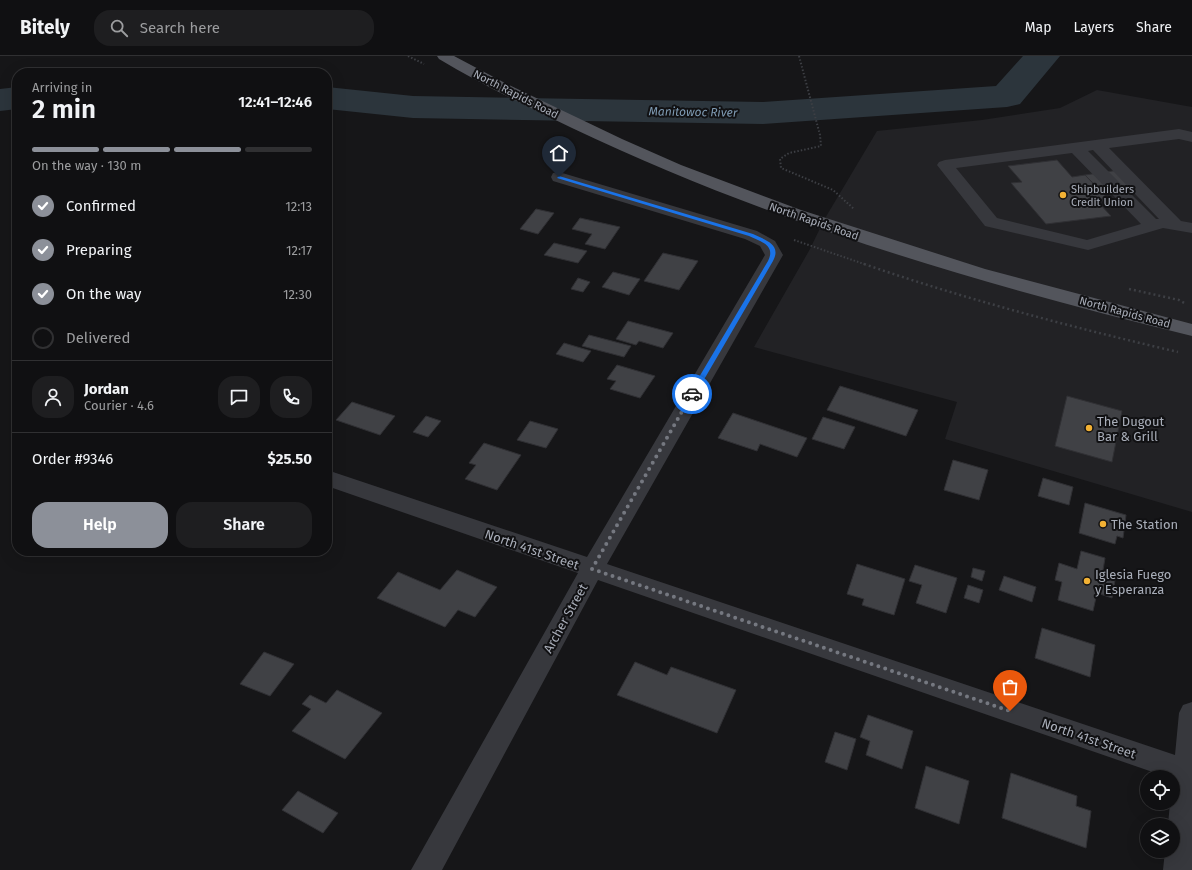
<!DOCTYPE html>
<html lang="en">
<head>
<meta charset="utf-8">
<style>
  :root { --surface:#101012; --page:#1e1e20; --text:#f1f3f6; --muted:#9c9d9f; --line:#303032; --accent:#8c9099 }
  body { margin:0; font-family:"Fira Sans",sans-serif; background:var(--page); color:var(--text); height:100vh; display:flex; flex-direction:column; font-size:15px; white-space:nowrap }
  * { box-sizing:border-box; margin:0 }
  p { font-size:13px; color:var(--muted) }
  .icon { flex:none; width:22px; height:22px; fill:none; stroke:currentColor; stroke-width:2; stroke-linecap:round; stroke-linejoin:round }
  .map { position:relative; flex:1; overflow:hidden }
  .sheet { position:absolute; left:12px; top:12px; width:320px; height:488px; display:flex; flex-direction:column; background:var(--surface); border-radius:16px; box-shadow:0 4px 16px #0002,0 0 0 1px var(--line) }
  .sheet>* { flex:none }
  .controls { position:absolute; left:1140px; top:714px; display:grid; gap:8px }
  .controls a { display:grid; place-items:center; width:40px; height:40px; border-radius:50%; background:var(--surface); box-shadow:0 4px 16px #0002,0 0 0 1px var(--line); font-size:20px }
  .pin { position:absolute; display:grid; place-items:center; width:34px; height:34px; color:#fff; margin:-41px -17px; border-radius:50% 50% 50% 0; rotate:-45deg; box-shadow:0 0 4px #0007 }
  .pin .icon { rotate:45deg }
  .courier { position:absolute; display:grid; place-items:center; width:40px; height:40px; margin:-20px; border:3px solid #1a73e8; border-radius:50%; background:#fff; color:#222; box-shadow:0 1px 5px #0007 }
  .head em { font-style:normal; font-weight:600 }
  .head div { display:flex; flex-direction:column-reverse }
  .head { display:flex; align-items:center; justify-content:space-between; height:68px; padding:0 20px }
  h1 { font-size:26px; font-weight:600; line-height:30px }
  .bar { display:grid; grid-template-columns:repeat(4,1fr); gap:6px 4px; align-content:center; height:48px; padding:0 20px }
  .bar i { height:5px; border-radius:3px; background:var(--line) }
  .bar .selected { background:var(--accent) }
  .bar p { grid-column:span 4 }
  .line { display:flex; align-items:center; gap:10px; padding:0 20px; border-top:1px solid var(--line) }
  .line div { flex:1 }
  .round { display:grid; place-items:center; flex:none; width:42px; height:42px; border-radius:16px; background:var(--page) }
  ol { padding:0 20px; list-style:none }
  li { display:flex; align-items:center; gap:12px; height:44px }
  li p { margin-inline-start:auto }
  li .icon { padding:4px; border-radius:50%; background:var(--accent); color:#fff; stroke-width:4 }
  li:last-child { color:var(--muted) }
  li i { width:22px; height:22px; border:2px solid var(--line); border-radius:50% }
  .button { display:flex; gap:8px; margin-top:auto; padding:8px 20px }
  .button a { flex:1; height:46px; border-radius:16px; background:var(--accent); color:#fff; font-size:16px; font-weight:600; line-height:46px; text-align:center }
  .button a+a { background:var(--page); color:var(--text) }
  header { display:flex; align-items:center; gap:24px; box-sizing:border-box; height:56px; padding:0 20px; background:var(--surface); border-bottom:1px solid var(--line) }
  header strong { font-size:19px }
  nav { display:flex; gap:22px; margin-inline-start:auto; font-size:14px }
  .search { width:280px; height:36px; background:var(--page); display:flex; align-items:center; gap:10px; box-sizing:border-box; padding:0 14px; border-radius:16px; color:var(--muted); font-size:15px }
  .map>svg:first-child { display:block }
  .built { fill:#222225 }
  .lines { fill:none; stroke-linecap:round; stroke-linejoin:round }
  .river { fill:#2c353c; fill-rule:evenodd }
  .building { fill:#404145; stroke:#303034 }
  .path-far1 { stroke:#3d3f44; stroke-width:2; stroke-dasharray:1.5 2; stroke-linecap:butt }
  .path { stroke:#3d3f44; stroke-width:2.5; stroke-dasharray:2 3; stroke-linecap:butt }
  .minor { fill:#37383d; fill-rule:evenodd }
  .major { fill:#53555c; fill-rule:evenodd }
  .route { fill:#1a73e8 }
  .done { stroke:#757880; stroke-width:4; stroke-dasharray:0 7.2 }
  .poi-dot { fill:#f2b134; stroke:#111113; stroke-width:1.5 }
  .labels { text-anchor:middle; stroke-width:4; stroke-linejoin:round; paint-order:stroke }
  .far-street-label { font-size:11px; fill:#a8adb8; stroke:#111113 }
  .far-poi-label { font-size:11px; fill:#a8adb8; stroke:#111113; text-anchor:start }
  .far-water-label { font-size:12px; font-style:italic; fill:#7f9bb3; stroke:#111113 }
  .poi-label { font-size:13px; fill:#a8adb8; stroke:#111113; text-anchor:start }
  .street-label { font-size:13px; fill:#a8adb8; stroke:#111113 }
</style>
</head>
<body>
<header>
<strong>Bitely</strong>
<div class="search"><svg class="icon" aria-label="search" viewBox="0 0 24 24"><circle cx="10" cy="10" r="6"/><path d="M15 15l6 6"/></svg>Search here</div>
<nav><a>Map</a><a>Layers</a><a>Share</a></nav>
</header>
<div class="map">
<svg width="1192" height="814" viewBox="0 0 1192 814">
  <rect width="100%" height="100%" fill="#161618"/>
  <!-- built -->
  <path class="built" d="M1097,34L1192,51V456L945,383L957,346L754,291L810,193L824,164L877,75L982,64L1060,52Z"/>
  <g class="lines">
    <!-- river -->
    <g class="river">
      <path d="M1023,0H1060L1020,48L1007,51L763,68L413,62L327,53V31L413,40L763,46L996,30Z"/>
      <path d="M17,31V53L0,55V33Z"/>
    </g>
  </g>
  <!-- building -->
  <g class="building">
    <path d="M1057,104L1072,121L1085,119L1110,145L1098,146L1111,160L1046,168L1011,127L1022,126L1008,110Z"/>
    <path d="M1126,113L1141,128L1100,134L1085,119Z"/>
    <path d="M536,153L554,157L538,178L520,173Z"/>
    <path d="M580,162L620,171L605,193L585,188L592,178L572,173Z"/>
    <path d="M554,187L587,195L578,207L544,199Z"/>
    <path d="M663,197L698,205L679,234L644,225Z"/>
    <path d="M613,216L640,223L629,239L602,231Z"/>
    <path d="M578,222L590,226L583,236L571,233Z"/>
    <path d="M628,265L673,277L663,292L639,285L636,289L616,283Z"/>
    <path d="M589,279L631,290L624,301L582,290Z"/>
    <path d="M564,287L591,295L583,306L556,298Z"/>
    <path d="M617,309L655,320L640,342L610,333L616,325L607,323Z"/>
    <path d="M840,330L918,354L906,380L827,354Z"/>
    <path d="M1067,340L1122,355L1112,406L1055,390Z"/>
    <path d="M352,346L395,360L380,379L336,364Z"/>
    <path d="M733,357L807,382L797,401L760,388L757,395L718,382Z"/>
    <path d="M426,360L441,365L428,381L413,376Z"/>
    <path d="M823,361L855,371L844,393L812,383Z"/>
    <path d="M530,365L558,373L546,392L517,384Z"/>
    <path d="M484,387L521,399L497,434L465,423L476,409L469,407Z"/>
    <path d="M953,404L988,414L979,444L944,434Z"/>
    <path d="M1043,422L1073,431L1069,449L1038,440Z"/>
    <path d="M1085,447L1126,459L1123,482L1117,480L1115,488L1079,477Z"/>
    <path d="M1081,495L1105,502L1102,520L1115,524L1112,542L1097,537L1093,555L1058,544L1062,526L1055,524L1059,507L1077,513Z"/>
    <path d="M857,508L905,523L894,559L862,549L864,543L847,538Z"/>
    <path d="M915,509L957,522L946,557L916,547L922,529L909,525Z"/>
    <path d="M973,512L985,515L982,525L971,521Z"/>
    <path d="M457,514L497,531L475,561L458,554L445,571L377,542L398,516L440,534Z"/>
    <path d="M1004,520L1036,531L1032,546L999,534Z"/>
    <path d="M968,529L983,534L979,547L964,542Z"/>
    <path d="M1042,572L1095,589L1090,621L1035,602Z"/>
    <path d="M264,596L294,608L270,640L240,628Z"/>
    <path d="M635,606L667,619L671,611L736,634L717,677L617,639Z"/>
    <path d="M337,634L382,657L345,703L292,675L311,653L302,648L310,639L326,647Z"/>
    <path d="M868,659L913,675L902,713L866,699L870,685L860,681Z"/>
    <path d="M835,676L856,683L847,714L825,706Z"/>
    <path d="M926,710L969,725L959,768L915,752Z"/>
    <path d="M1011,717L1077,740L1076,750L1091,755L1086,792L1002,762Z"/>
    <path d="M298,735L338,757L323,777L282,754Z"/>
  </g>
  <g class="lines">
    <!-- path-far1 -->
    <g class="path-far1">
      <path d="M408,0L424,8"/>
      <path d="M799,0L820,79L821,90L789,97L780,103L781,112L833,134L854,153"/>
      <path d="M794,184L867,209"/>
    </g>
    <!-- path -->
    <g class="path">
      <path d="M864,208C968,244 1071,271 1178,296"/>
      <path d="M1129,233L1179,244L1186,248"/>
    </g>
    <!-- minor -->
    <g class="minor">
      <path d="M1179,73L1192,76V86L1179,83L1109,92L1181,165L1192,167V177L1163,172L1088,194L985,170L937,109L939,106L945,104ZM1093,94L1159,163H1156L1088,95ZM1072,97L1141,168L1087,184L997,162L956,112Z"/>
      <path d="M559,116L757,175L775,185L783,199L607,508L1175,699L1179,657L1183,649L1192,646V814H1163L1165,795H1173V769H1168L1170,747H1173V721H1167L598,524L442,814H411L578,517L327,430V414L587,501L765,199L760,190L745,183L553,125L551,121L553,117Z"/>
    </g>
    <!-- major -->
    <path class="major" d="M437,0H454L505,27L622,83L681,109L801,154L985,213L1192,268V280C980,228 769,166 572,72C527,50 482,29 439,3Z"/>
  </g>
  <!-- route -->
  <path class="route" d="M559,120L753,178C765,184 782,188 773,205L695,339L689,338L768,205C776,189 761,186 749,180L557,122Z"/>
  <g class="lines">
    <!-- done -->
    <path class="done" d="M692,338L592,513L1010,655"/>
  </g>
  <!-- markers -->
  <g class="poi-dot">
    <circle cx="1063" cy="139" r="4"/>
    <circle cx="1089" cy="372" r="4"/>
    <circle cx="1103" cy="468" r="4"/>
    <circle cx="1087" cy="525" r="4"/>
  </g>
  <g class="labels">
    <!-- far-street labels -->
    <g class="far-street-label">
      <text transform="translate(516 38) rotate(27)" y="4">North Rapids Road</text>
      <text transform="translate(814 165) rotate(19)" y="4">North Rapids Road</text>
      <text transform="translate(1125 256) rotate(15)" y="4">North Rapids Road</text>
    </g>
    <!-- far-poi labels -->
    <g class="far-poi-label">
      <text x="1071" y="137">Shipbuilders<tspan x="1071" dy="13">Credit Union</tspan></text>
    </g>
    <!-- far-water labels -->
    <g class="far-water-label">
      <text transform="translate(693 56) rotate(1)" y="4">Manitowoc River</text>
    </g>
    <!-- poi labels -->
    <g class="poi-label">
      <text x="1097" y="370">The Dugout<tspan x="1097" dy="15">Bar &amp; Grill</tspan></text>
      <text x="1111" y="473">The Station</text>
      <text x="1095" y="523">Iglesia Fuego<tspan x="1095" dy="15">y Esperanza</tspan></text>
    </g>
    <!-- street labels -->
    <g class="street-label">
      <text transform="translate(532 493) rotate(19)" y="5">North 41st Street</text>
      <text transform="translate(565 562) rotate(-61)" y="5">Archer Street</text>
      <text transform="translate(1089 682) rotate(19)" y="5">North 41st Street</text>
    </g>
  </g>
</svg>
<div class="controls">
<a><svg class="icon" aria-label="locate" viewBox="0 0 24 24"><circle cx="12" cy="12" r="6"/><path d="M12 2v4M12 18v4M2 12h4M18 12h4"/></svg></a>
<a><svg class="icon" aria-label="layers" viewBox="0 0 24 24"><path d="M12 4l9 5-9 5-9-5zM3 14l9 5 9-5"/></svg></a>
</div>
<div class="pin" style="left:1010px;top:655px;background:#ea580c"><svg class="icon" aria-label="bag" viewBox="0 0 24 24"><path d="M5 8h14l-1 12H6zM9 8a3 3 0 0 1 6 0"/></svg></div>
<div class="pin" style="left:559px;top:121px;background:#1f2937"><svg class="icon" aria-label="home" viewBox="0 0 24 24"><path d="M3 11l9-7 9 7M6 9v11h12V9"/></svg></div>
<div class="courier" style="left:692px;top:338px"><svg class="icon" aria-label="car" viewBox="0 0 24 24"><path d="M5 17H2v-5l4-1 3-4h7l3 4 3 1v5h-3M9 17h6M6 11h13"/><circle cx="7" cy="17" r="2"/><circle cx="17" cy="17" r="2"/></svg></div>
<section class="sheet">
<div class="head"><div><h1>2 min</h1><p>Arriving in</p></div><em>12:41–12:46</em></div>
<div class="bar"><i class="selected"></i><i class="selected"></i><i class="selected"></i><i></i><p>On the way · 130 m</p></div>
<ol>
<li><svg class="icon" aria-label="check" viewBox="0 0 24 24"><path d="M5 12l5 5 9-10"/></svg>Confirmed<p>12:13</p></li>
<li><svg class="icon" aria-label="check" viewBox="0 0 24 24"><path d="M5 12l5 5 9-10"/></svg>Preparing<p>12:17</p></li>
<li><svg class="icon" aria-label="check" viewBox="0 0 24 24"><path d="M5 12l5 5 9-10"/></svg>On the way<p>12:30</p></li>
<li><i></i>Delivered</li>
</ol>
<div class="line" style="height:72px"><a class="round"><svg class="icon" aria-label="person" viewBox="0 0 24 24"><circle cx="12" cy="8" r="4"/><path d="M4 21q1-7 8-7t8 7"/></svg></a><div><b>Jordan</b><p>Courier · 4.6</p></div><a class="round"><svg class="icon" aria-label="chat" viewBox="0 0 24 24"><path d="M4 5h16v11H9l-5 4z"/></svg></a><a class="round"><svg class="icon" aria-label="phone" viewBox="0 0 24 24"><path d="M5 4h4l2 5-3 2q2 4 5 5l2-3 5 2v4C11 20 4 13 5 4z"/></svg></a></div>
<div class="line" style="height:52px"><div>Order #9346</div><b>$25.50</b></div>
<div class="button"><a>Help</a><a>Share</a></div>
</section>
</div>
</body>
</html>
